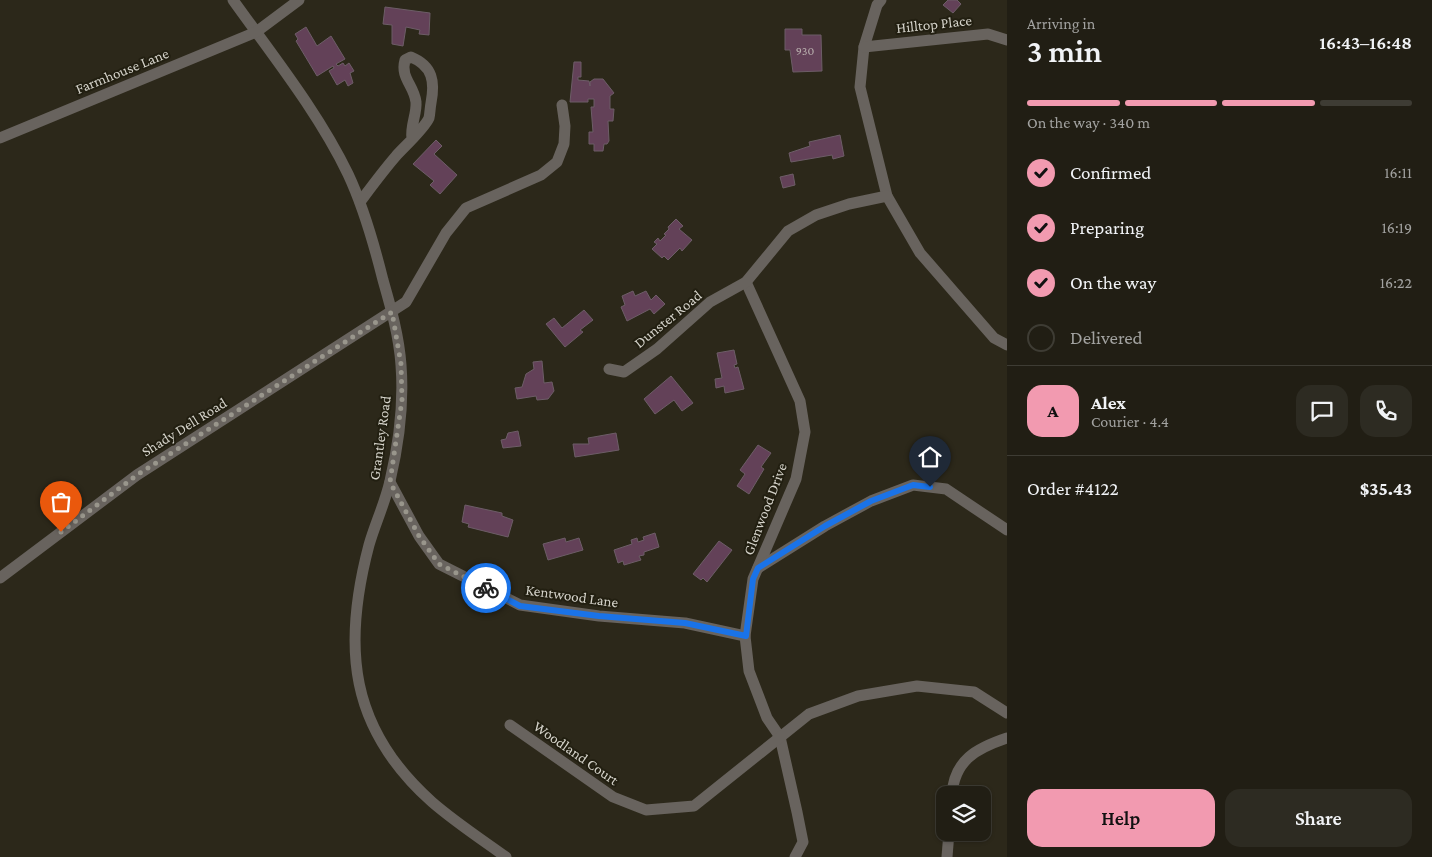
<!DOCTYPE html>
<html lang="en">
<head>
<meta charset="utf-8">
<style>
  :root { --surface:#211e14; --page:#2d2b22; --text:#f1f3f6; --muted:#a2a2a0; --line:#3e3c34; --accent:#f29ab0 }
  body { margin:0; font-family:"Crimson Pro",serif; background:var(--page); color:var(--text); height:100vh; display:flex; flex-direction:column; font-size:19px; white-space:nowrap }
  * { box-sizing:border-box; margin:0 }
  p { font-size:16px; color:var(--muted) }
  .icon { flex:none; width:28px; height:28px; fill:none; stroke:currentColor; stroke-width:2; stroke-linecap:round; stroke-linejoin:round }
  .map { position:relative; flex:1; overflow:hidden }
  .drawer { display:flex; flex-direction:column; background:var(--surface); width:425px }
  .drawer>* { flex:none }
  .tools { position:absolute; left:936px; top:786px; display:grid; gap:10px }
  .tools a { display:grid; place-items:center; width:55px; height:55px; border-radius:10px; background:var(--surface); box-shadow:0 1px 4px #0004,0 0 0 1px var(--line); font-size:25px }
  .pin { position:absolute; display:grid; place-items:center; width:42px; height:42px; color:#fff; margin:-51px -21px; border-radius:50% 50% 50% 0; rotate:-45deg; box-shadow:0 0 5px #0007 }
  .pin .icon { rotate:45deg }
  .courier { position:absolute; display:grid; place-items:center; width:50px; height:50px; margin:-25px; border:4px solid #1a73e8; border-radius:50%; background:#fff; color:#222; box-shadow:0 1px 6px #0007 }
  .head em { font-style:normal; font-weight:600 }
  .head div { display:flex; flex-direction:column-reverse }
  .head { display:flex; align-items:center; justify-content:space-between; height:85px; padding:0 20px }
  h1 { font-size:32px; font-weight:600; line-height:38px }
  .bar { display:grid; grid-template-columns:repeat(4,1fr); gap:8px 5px; align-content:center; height:60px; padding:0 20px }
  .bar i { height:6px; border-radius:4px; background:var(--line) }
  .bar .current { background:var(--accent) }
  .bar p { grid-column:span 4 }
  .line { display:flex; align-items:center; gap:12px; padding:0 20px; border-top:1px solid var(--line) }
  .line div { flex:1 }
  .round { display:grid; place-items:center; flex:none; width:52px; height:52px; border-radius:15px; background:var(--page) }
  ol { padding:0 20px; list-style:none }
  li { display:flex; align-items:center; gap:15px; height:55px }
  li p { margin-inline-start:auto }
  li .icon { padding:5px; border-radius:50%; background:var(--accent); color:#111; stroke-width:4 }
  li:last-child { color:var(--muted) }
  li i { width:28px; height:28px; border:2px solid var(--line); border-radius:50% }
  .primary-button { display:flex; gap:10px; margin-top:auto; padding:10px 20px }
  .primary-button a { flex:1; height:58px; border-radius:15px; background:var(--accent); color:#111; font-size:20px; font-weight:600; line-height:58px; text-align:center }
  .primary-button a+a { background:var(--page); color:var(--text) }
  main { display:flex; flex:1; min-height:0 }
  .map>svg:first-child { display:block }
  .building { fill:#634158; stroke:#6d5d67 }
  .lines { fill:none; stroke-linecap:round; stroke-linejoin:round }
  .minor { stroke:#68635e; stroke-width:11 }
  .done { stroke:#99968c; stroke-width:5; stroke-dasharray:0 9 }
  .route { stroke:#1a73e8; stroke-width:6 }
  .labels { text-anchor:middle; stroke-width:4; stroke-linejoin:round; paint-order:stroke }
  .number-label { font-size:12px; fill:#b8aead }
  .street-label { font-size:15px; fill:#d4d2c9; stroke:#221f11 }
</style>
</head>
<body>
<main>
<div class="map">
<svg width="1007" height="857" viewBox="0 0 1007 857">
  <rect width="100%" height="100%" fill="#2c281a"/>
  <!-- building -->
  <g class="building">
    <path d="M948,0H957L961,4L953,13L943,5Z"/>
    <path d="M385,7L430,13L429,35L419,34L420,30L406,27L403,46L392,44V25L383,24Z"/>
    <path d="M306,27L317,46L331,36L345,59L336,64L338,66L343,63L345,66L349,63L354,71L350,73L353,83L348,86L345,80L337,85L329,71L334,68L333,66L317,76L296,41L298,39L295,34Z"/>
    <path d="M785,29H802V35H821L822,71L793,72L790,50H785Z"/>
    <path d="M574,62H581V77H578V80L589,81L590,86V82L594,79H603L614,93L610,96V109H614L613,121H608L609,141L607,144H604L603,151H594V144H589V132H593L591,107H594V99H588V102H570Z"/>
    <path d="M840,135L844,156L833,159L832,155L791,162L789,153L810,146L809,142Z"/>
    <path d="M436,140L442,146L434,154L457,175L440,194L430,185L434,181L413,164Z"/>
    <path d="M793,174L795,185L783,188L780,177Z"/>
    <path d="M676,219L683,226L679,229L692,240L682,251L680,248L668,260L664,256L662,258L652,249L657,244L654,242L658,238L660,241L666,235L664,234L669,229L668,227Z"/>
    <path d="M633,291L635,296L646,291L651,300L656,295L665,304L654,314L650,309L627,321L621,307L625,305L622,296Z"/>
    <path d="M584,310L593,320L580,330L583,332L565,347L546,324L554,318L562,328Z"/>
    <path d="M734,350L737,364L734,365L735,368L738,367L744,389L725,393L724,386L716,388L715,379L722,378L717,353Z"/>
    <path d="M542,361L544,383L552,382L554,391L548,399L537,400L536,396L517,399L515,388L522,387L526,374L534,369L533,362Z"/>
    <path d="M671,376L693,403L682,411L674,400L655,414L644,399Z"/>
    <path d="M518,431L521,446L503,448L501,440L506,439L508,433Z"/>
    <path d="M616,433L619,450L575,457L573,444H589L588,438Z"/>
    <path d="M758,445L771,453L761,467L764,469L749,494L737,486L745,474L740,470Z"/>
    <path d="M465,505L502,513V516L513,520L508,537L468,527L469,524L462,522Z"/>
    <path d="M655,533L659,547L644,552V555L639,556L641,560L624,565L623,561L618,563L614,550L632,544L631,540L637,538L638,542L644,540L643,537Z"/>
    <path d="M565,538L566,542L579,538L583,550L548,560L543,544Z"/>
    <path d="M719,541L732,550L707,582L703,578L701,580L693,574Z"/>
  </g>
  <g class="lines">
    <!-- minor -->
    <g class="minor">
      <path d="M233,0C273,56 318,112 348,174C364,208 374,244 383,280C391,308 399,336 401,365C404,404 399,443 390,481C385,503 375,524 369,545C342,647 349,728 432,802C455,822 481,839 506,857"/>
      <path d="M881,0L877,5L864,47L860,87L887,196L920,253L994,338L1007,345"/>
      <path d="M864,47L988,34L1007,40"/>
      <path d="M0,138L256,32L299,0"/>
      <path d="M360,202C372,186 383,171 396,156C404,147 424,129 429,118C430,114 430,108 431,103C435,82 433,66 411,57L405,60C400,78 414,85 416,102C417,114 410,126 412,138"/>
      <path d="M746,282L800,401L805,432L796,479L753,579L745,636L749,671L767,718L780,737L797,812L803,842L795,857"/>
      <path d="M609,369L624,372L657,349L710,302L746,282L788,231L816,215L849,204L887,196"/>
      <path d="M390,482L419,536L439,564L520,605L599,616L685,623L745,636"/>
      <path d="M758,568L825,526L871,501L913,485L946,489L1007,530"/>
      <path d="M0,578L137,475L406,302L446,233L466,208L541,175L557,162L564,144L565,126L562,105"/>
      <path d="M510,725L613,797L646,810L694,806L809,714L858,696L917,686L974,692L1007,713"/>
      <path d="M952,795C954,760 977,748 1007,738"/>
      <path d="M947,857L949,832"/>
    </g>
  </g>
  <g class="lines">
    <!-- done -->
    <path class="done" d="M61,532L137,475L392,312L401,364L402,400L390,482L419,536L439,564L486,588"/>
    <!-- route -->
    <path class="route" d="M486,588L520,606L599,616L685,623L746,636L753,579L758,568L825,526L871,501L913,485L930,487"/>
  </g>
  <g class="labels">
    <!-- number labels -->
    <g class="number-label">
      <text x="805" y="55">930</text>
    </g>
    <!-- street labels -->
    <g class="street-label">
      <text transform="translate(934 24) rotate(-6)" y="5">Hilltop Place</text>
      <text transform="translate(122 71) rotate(-22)" y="5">Farmhouse Lane</text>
      <text transform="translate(668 319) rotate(-39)" y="5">Dunster Road</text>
      <text transform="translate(184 427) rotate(-32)" y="5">Shady Dell Road</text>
      <text transform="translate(380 438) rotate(-82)" y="5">Grantley Road</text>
      <text transform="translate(765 509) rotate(-69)" y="5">Glenwood Drive</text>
      <text transform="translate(572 596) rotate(8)" y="5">Kentwood Lane</text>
      <text transform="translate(576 753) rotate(35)" y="5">Woodland Court</text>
    </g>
  </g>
</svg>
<div class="tools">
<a><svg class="icon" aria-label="layers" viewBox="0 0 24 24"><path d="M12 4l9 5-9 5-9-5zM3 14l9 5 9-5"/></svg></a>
</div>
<div class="pin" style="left:61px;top:532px;background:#ea580c"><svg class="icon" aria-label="bag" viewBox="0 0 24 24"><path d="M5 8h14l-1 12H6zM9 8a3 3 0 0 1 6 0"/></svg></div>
<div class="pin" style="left:930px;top:487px;background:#1f2937"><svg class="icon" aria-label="home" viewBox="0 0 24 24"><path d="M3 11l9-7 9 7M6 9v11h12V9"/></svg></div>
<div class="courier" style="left:486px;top:588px"><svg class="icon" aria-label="bike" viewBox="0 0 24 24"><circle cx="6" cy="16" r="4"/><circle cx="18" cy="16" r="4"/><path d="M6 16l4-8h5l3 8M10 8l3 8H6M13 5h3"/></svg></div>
</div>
<section class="drawer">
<div class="head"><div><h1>3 min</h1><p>Arriving in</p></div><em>16:43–16:48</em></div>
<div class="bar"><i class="current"></i><i class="current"></i><i class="current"></i><i></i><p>On the way · 340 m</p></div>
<ol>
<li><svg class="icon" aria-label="check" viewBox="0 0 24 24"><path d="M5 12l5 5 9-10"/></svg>Confirmed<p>16:11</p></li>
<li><svg class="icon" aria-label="check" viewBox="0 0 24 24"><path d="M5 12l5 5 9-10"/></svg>Preparing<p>16:19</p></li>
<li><svg class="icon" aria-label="check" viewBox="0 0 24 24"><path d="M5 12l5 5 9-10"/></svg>On the way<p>16:22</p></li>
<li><i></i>Delivered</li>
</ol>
<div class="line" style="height:90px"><b class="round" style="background:var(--accent);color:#111">A</b><div><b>Alex</b><p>Courier · 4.4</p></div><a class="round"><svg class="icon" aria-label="chat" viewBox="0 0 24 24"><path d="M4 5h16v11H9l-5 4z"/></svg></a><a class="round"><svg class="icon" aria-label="phone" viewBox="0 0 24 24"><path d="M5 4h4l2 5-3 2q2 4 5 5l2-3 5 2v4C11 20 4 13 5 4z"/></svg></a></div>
<div class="line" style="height:65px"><div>Order #4122</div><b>$35.43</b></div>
<div class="primary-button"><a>Help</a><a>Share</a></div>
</section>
</main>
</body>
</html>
